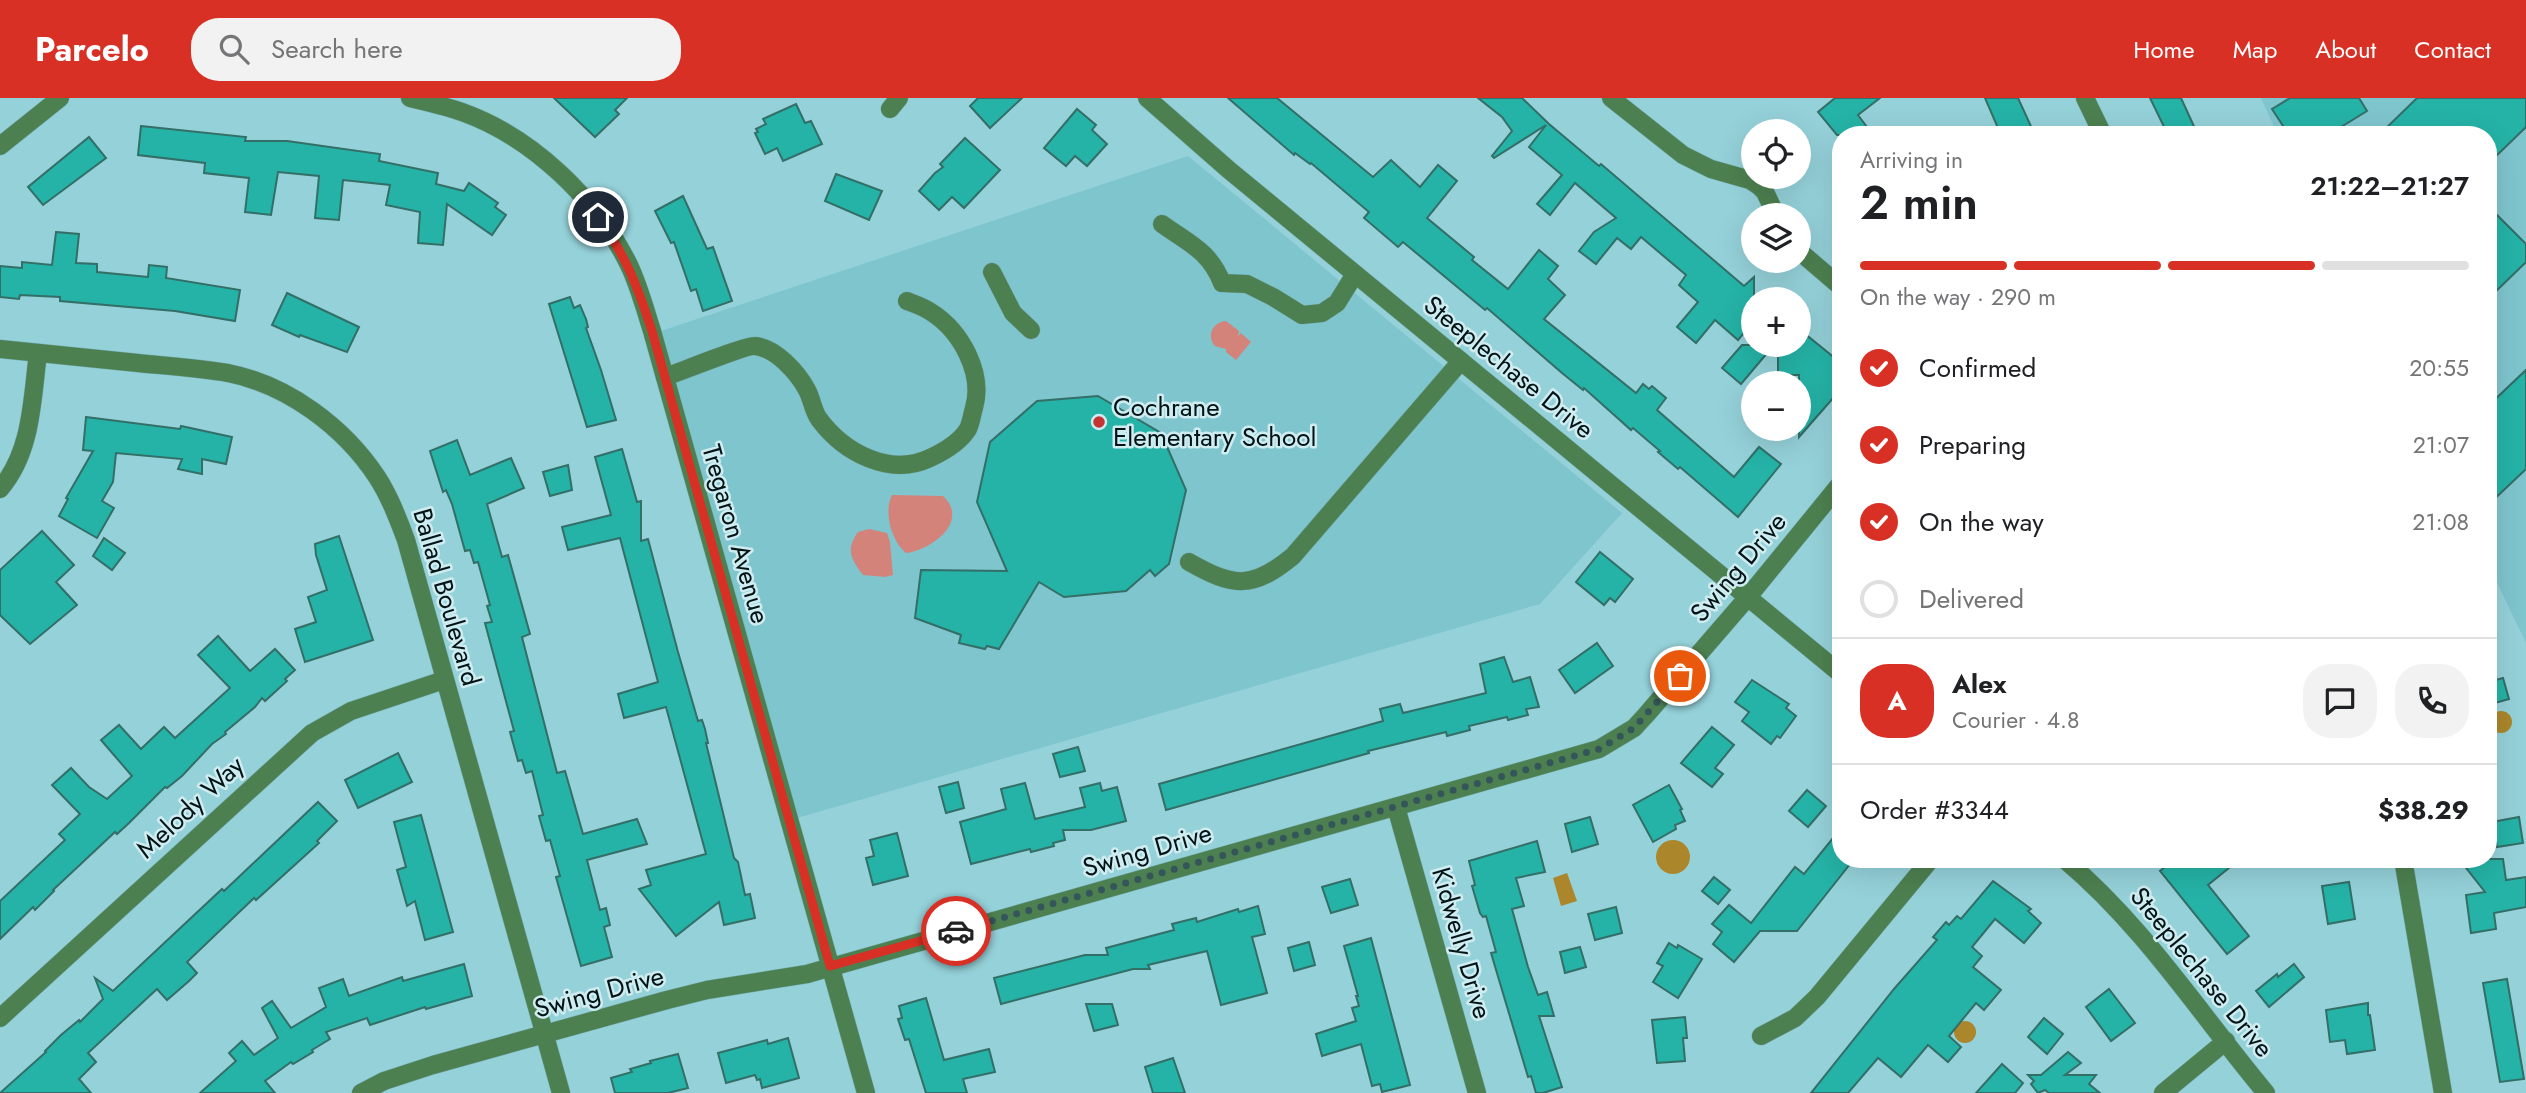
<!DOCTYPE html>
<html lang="en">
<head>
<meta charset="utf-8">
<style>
  :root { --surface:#fff; --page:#f2f2f2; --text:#202124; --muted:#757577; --line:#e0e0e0; --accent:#d93025 }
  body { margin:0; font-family:Jost,sans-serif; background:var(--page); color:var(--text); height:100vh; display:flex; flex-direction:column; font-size:26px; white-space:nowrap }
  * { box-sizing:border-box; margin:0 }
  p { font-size:23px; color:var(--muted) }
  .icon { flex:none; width:38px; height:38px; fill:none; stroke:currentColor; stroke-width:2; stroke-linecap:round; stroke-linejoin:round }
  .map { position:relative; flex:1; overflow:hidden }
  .details { position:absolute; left:1832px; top:28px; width:665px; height:742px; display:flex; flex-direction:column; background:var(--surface); border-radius:28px; box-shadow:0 7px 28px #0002 }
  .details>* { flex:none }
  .controls { position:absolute; left:1741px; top:21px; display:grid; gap:14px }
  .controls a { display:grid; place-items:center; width:70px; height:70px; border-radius:50%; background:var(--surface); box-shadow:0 7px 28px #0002; font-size:35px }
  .pin { position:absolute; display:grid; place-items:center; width:60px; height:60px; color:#fff; margin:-30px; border:4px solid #fff; border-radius:50%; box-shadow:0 2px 7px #0007 }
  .courier { position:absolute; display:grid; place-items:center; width:70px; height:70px; margin:-35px; border:5px solid #d93025; border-radius:50%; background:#fff; color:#222; box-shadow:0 2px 9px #0007 }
  .overview em { font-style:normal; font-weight:600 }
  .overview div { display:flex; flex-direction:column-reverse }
  .overview { display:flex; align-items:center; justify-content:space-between; height:119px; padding:0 28px }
  h1 { font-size:46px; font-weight:600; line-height:52px }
  .bar { display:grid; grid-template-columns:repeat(4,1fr); gap:10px 7px; align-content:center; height:84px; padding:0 28px }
  .bar i { height:9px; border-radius:5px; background:var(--line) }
  .bar .active { background:var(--accent) }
  .bar p { grid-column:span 4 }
  .line { display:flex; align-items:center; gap:18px; padding:0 28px; border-top:2px solid var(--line) }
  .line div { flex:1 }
  .round { display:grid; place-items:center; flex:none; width:74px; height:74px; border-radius:28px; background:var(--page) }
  ol { padding:0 28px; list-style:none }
  li { display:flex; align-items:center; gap:21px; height:77px }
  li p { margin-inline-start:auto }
  li .icon { padding:7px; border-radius:50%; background:var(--accent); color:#fff; stroke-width:4 }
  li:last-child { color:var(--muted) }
  li i { width:38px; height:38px; border:4px solid var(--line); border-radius:50% }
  header { display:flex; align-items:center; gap:42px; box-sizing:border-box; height:98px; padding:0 35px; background:var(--accent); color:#fff }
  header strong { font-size:33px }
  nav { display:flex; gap:38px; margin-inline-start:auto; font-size:24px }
  .search { width:490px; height:63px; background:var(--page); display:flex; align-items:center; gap:18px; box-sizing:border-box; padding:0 24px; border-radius:28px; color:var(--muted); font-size:26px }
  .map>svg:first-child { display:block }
  .built { fill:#7fc5ce }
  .green { fill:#d4837b }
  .water { fill:#ab862b }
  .building { fill:#25b3a7; stroke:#336e67; stroke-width:2 }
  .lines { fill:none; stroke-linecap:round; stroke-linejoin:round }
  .minor-casing { stroke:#7aafb6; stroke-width:19 }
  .minor { stroke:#4d8050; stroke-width:18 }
  .done { stroke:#34565a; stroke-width:7; stroke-dasharray:0 12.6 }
  .route { stroke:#d93025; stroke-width:9 }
  .poi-dot { fill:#c33433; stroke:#cfecf0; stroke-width:2.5 }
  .labels { text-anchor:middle; stroke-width:5; stroke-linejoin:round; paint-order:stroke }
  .street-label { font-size:26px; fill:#001316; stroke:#cfecf0 }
  .poi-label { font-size:26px; fill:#001316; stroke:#cfecf0; text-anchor:start }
</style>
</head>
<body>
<header>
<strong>Parcelo</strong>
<div class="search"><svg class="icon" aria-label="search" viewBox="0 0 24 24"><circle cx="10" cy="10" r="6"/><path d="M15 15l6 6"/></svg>Search here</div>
<nav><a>Home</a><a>Map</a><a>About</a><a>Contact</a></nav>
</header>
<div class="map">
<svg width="2526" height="995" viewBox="0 0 2526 995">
  <rect width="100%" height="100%" fill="#95d1d9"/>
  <!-- built -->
  <g class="built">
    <path d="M2261,0H2526V545L2489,468L2488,37H2278Z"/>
    <path d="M1188,58L1622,415L1540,506L797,720L661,233Z"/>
  </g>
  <!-- green -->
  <g class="green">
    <path d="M1226,223L1239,233L1238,238L1241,235L1251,244L1236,262L1226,254V251L1215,248C1206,237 1213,224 1226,223Z"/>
    <path d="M892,397L943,398C970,423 932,452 906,455C892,444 883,414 892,397Z"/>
    <path d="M869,431L887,435L890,444L893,477L885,479L863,477C850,460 846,451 858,434Z"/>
  </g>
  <!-- water -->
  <g class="water">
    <circle cx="2501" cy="624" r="11"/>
    <circle cx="1673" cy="759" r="17"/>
    <path d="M1567,775L1577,803L1561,808L1553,780Z"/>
    <circle cx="1965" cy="934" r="11"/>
  </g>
  <!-- building -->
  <g class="building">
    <path d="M554,0H627L615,12L619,16L595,39Z"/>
    <path d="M978,0H1022L990,30L970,8Z"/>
    <path d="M1228,0H1277L1373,79L1391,62L1420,89L1438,67L1457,83L1427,120L1474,159L1472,162L1508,191L1539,152L1558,168L1548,181L1565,197L1544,221L1636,295L1643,286L1649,291L1652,288L1666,300L1657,312L1734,379L1759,349L1781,366L1738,419L1680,369L1678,371L1658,354L1660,353L1633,330L1631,332L1584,290L1583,292L1562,275L1487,210L1485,212L1403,144L1398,149L1364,120L1369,114L1311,65L1310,66L1295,55L1294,57Z"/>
    <path d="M1478,0H1522L1549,26L1599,68L1601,66L1744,188L1754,179V223L1738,242L1715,222L1696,245L1677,229L1698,204L1679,187L1686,177L1641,139L1631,151L1617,140L1596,166L1579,153L1594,134L1616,120L1575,85L1550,117L1537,106L1562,77L1529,49L1546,27L1494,60L1492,58L1512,33L1502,19Z"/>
    <path d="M1835,0H1880L1858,17L1873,37H1837L1818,14Z"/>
    <path d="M1985,0H2018L2035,37H2001Z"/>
    <path d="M2150,0H2181L2198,37H2168Z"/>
    <path d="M2290,0H2359L2367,13L2328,37H2289L2272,11Z"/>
    <path d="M2417,0H2526V29L2488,66V37H2379Z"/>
    <path d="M796,6L805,25L811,23L822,46L783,63L777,50L765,56L755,35L758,34L756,31L766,26L763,21Z"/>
    <path d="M1077,11L1096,27L1092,32L1107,46L1087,68L1075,58L1066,68L1044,50Z"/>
    <path d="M141,28L246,39L245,43H287L380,56L379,63L438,75L436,86L464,93L469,85L498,105L495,109L506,117L492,137L447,106L443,147L418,145L420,114L386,107L390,87L343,82L339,122L315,120L319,78L278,74L271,117L245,114L249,80L204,75L205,65L138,57Z"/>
    <path d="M89,39L106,60L43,107L28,89Z"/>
    <path d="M965,40L1000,72L964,110L952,99L939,112L919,93L935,75L943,69L940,66Z"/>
    <path d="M836,76L882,93L869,122L825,103Z"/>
    <path d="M683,98L707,151L713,149L732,203L703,213L696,191L691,193L674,144L671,145L655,113Z"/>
    <path d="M2488,108L2526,146V164L2488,201Z"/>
    <path d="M56,134L79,136L76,165L97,166V174L148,179L149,167L167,169L166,180L240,192L235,223L175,213L60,203V199L20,197L19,201L0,199V168L22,170V164L52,167Z"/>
    <path d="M287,195L359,229L347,254L300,237L299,239L272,227Z"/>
    <path d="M570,199L574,210L580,207L586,221L588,229L586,230L601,272L616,322L587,329L549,206Z"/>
    <path d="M1799,231L1841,265V291L1799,339V277H1778V247H1799Z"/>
    <path d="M1742,247H1774L1741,286L1722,270Z"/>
    <path d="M2526,272V371L2488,407V308Z"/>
    <path d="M1098,298L1161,335L1186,392L1169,466L1155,478L1150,472L1126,493L1064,499L1039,484L999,551L987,548L985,551L959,545L961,537L915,520L921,472L1007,473L977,404L990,344L1037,303Z"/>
    <path d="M86,319L180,331L181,328L232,339L226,366L202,361V376L178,371L182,361L116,355L113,384L102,403L114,410L97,440L59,418L68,401L66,400L93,353L83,352Z"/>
    <path d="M457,342L470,377L511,360L524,390L487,406L502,459L508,457L530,536L522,539L557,675L565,673L583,736L637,721L647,746L587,762L600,812L606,810L610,827L604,829L612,859L581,868L556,779L560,778L550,742L546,743L539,718L543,717L532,673L526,675L522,662L518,663L510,634L514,633L485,525L492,524L487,508L490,507L478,464L474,465L470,452L465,453L452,406L446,392L443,394L430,353Z"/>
    <path d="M622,351L637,404L641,403V443L648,441L678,554L698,623L702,622L705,631L708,645H706L734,760L738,764L745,797L750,796L755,820L724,827L719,804L676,838L639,791L651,787L646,772L706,756L666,609L624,620L618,596L658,584L620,440L568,452L562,429L611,417L595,359Z"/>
    <path d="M568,367L572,392L550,398L543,374Z"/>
    <path d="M42,433L74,467L56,484L77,507L30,546L0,517V472Z"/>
    <path d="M339,438L373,542L305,564L295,531L316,524L308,499L327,492L316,457L315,446Z"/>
    <path d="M104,440L125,455L112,472L93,458Z"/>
    <path d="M1600,454L1633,481L1615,504L1610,500L1604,507L1576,484Z"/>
    <path d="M218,538L250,573L275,551L295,572L285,581L287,583L265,603L262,600L255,609L225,634L226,636L212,646L182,678L167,690L165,689L129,725L117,736L115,734L53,792L54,793L35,812L33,809L0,841V803L65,742L59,736L80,716L52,687L71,670L89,689L107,701L132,678L101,642L119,627L141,651L164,629L175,640L230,590L198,557Z"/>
    <path d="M1597,545L1613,568L1575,595L1559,572Z"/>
    <path d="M1504,559L1513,584L1530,579L1539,609L1526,611L1528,617L1508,622L1507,619L1469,628L1470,632L1447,638L1446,634L1368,653L1369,655L1166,712L1159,686L1383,623L1380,611L1400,606L1403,615L1486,595L1480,566Z"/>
    <path d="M2503,580L2509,601L2488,607V584Z"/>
    <path d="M1752,582L1789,606L1786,610L1796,618L1780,640L1777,638L1771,646L1742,623L1749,614L1735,604Z"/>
    <path d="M1712,629L1734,647L1715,670L1723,676L1712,689L1681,665Z"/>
    <path d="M1078,649L1085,673L1060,679L1053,656Z"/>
    <path d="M398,655L412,684L358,710L345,682Z"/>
    <path d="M958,684L964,710L946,715L939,689Z"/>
    <path d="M1025,685L1035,721L1085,709L1080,690L1100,685L1102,693L1117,689L1126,723L1091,732H1063L1065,742L1053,745L1054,748L1031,754L1030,751L971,766L960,724L1006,711L1001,691Z"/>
    <path d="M1669,687L1682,711L1680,712L1685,723L1675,727L1676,731L1653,744L1633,707Z"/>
    <path d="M1807,692L1826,708L1808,729L1789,713Z"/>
    <path d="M318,704L337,723L317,743L319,745L256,802L254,800L187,864L197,875L189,883L167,902L157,891L88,955L96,964L79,981L91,995H0L46,954L45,953L61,937L79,922L80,924L103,901L95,880L113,893L222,791L224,793Z"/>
    <path d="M421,717L453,834L425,842L415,803L407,808L397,772L406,769L394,724Z"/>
    <path d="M1590,719L1598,746L1572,754L1565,726Z"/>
    <path d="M2519,719L2523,745L2497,749L2492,724Z"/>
    <path d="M1841,730V761H1854L1797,833H1760L1734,864L1713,846L1722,834L1712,826L1729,807L1751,825L1795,769L1804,776Z"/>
    <path d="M897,735L908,778L873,787L866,760L874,758L870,742Z"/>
    <path d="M1537,743L1545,774L1516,780L1524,808L1512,811L1528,869L1538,897L1547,894L1554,918H1539L1562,989L1543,995H1536L1531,978L1528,979L1491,855L1496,854L1486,818L1483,819L1480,815L1472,788L1475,787L1469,763Z"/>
    <path d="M2175,761H2240L2208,787L2249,838L2227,856L2160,773Z"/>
    <path d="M2459,761H2503L2506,782L2526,779V809L2494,815L2496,831L2471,835L2466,797L2485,794Z"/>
    <path d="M1714,779L1730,792L1718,806L1702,793Z"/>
    <path d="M1350,781L1358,807L1331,815L1322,789Z"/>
    <path d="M1993,783L2031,811L2028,813L2041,825L2024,845L1995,821L1972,849L1982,858L1973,869L2001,892L1984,912L1976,905L1949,938L1961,949L1948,964L1928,947L1901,979L1878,960L1848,995H1811L1894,891L1937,842L1933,839L1946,824L1949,827L1957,818L1961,821Z"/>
    <path d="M2349,784L2355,821L2328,826L2322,788Z"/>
    <path d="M1258,808L1265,836L1252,839L1267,895L1221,907L1207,853L1148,867L1150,871H1133L1001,906L994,880L1085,857H1108L1106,850L1174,832L1172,826L1196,820L1197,824L1238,811L1239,814Z"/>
    <path d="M1616,809L1622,835L1595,842L1588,816Z"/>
    <path d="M1371,840L1410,987L1382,994L1380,986L1372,988L1361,946L1322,958L1316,936L1356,923L1352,910L1359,908L1356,898H1358L1344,848Z"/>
    <path d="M1309,844L1315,867L1294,873L1288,850Z"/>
    <path d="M1669,845L1677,850L1678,847L1702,861L1678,900L1653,884L1663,868L1657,865Z"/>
    <path d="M1580,849L1586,869L1565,875L1560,854Z"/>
    <path d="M464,866L472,898L426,911L425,909L370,927L367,920L326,934L330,941L312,952L313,954L293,966L291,964L265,983L275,995H200L236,963L229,955L242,943L254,957L278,940L262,910L272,903L291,930L326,909L319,890L343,881L349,898L402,879L403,883Z"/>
    <path d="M2294,866L2304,879L2269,909L2256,893L2277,876L2278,879Z"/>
    <path d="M2507,881L2524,981L2500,984L2483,885Z"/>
    <path d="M2109,891L2135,925L2111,943L2086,909Z"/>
    <path d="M926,900L944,962L989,951L995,974L963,981L967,995H926L909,941L905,942L898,921L902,920L899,908Z"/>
    <path d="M2368,905V917H2370L2375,952L2347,956L2345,942L2330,944L2326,912Z"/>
    <path d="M1086,906H1112L1118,927L1094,933Z"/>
    <path d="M1685,919L1687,940H1683L1685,963L1657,965L1652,922Z"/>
    <path d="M2044,920L2063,936L2047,956L2028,939Z"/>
    <path d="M788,940L799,980L762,990L760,981L757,982L755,977L726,985L718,955L767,942L768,946Z"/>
    <path d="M2068,954L2081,965L2065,977H2096L2089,986L2100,995H2049L2045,992L2038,995L2031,986L2034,983L2028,977H2041Z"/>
    <path d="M678,956L688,990L668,995H615L611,980L632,974L630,971L651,965L650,963Z"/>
    <path d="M1173,960L1185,995H1153L1145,969Z"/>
    <path d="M2002,966L2023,985L2015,995H1976Z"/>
  </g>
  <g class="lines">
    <defs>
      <g id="minor">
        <path d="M410,0C427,4 445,8 462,14C532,39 596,100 629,167C639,188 645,211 652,233L866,995"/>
        <path d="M1147,0L1229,72L1841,576"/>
        <path d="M1611,0L1683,57L1711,71L1750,82L1759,88L1765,94L1776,117"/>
        <path d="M2085,0L2103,37"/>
        <path d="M890,11L899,0"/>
        <path d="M0,48L60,0"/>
        <path d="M1162,126C1188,145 1210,153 1222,185L1247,186L1273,199L1302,217L1322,215L1337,205L1355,176"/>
        <path d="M1799,153L1841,189"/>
        <path d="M992,174L1013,215L1031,232"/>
        <path d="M0,251C46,256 92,260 138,265C168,268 198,270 228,275C288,287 344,329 377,379C390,399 398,421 406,442L561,995"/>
        <path d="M665,279C680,274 746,247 755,248C776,250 798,275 807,292C812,301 813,313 819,321C844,355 890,379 930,360C943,354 960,344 968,331C971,325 972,316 974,310C984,275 961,233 931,214C924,209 915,206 907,203"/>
        <path d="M0,391C32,354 32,302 38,255"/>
        <path d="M1189,464C1233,489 1252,492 1293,458L1461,263"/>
        <path d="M1396,709L1477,995"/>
        <path d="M2064,761C2144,828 2200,916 2266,995"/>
        <path d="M2403,761L2443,995"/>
        <path d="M0,920L312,635L351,613L444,582"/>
        <path d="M1761,938L1795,920L1817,899L1931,761"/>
        <path d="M361,995L384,983L433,967L667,902L707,892L807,876L1599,651L1634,630L1646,617L1748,499L1841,385"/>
        <path d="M2163,995L2226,943"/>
      </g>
    </defs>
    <!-- minor casing -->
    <use href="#minor" class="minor-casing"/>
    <!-- minor -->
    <use href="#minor" class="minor"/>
  </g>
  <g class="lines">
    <!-- done -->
    <path class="done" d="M956,833L1599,651L1634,630L1680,578"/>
    <!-- route -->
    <path class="route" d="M598,119C625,156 638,189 652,233L830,868L956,833"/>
  </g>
  <!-- markers -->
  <circle class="poi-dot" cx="1099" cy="324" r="7"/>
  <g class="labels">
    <!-- street labels -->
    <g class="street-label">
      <text transform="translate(1509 269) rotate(39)" y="9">Steeplechase Drive</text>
      <text transform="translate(736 436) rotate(74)" y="9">Tregaron Avenue</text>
      <text transform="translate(1738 469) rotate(-50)" y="9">Swing Drive</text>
      <text transform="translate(447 499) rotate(74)" y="9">Ballad Boulevard</text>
      <text transform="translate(190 709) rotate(-43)" y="9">Melody Way</text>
      <text transform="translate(1147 752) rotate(-16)" y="9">Swing Drive</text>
      <text transform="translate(1462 845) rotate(74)" y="9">Kidwelly Drive</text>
      <text transform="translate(2202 874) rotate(51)" y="9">Steeplechase Drive</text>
      <text transform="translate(599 894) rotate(-15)" y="9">Swing Drive</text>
    </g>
    <!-- poi labels -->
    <g class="poi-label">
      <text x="1113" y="318">Cochrane<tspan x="1113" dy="30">Elementary School</tspan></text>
    </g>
  </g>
</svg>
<div class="controls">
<a><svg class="icon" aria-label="locate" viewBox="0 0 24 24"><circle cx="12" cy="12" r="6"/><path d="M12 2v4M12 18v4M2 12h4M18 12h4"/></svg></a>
<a><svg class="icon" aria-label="layers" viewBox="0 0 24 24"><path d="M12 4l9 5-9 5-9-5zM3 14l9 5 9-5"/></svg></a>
<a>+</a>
<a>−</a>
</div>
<div class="pin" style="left:1680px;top:578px;background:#ea580c"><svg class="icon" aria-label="bag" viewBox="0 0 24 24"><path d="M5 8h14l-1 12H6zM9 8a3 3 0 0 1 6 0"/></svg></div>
<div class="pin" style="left:598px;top:119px;background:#1f2937"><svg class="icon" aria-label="home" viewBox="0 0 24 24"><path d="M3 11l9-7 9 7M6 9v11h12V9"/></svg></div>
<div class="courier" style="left:956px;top:833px"><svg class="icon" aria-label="car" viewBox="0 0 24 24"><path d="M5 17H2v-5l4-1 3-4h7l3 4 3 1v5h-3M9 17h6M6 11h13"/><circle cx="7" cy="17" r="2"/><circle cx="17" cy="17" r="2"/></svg></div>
<section class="details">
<div class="overview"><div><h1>2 min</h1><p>Arriving in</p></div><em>21:22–21:27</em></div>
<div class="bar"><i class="active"></i><i class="active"></i><i class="active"></i><i></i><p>On the way · 290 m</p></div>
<ol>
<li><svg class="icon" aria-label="check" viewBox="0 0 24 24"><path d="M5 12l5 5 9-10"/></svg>Confirmed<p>20:55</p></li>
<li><svg class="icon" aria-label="check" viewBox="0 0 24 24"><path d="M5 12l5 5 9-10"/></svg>Preparing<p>21:07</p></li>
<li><svg class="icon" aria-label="check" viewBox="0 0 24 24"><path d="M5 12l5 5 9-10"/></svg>On the way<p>21:08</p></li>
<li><i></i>Delivered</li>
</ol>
<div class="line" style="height:126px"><b class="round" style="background:var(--accent);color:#fff">A</b><div><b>Alex</b><p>Courier · 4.8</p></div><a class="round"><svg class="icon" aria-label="chat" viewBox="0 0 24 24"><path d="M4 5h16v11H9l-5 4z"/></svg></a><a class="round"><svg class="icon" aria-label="phone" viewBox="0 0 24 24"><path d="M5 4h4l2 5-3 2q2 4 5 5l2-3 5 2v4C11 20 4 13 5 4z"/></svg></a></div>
<div class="line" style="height:91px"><div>Order #3344</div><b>$38.29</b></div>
</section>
</div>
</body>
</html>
